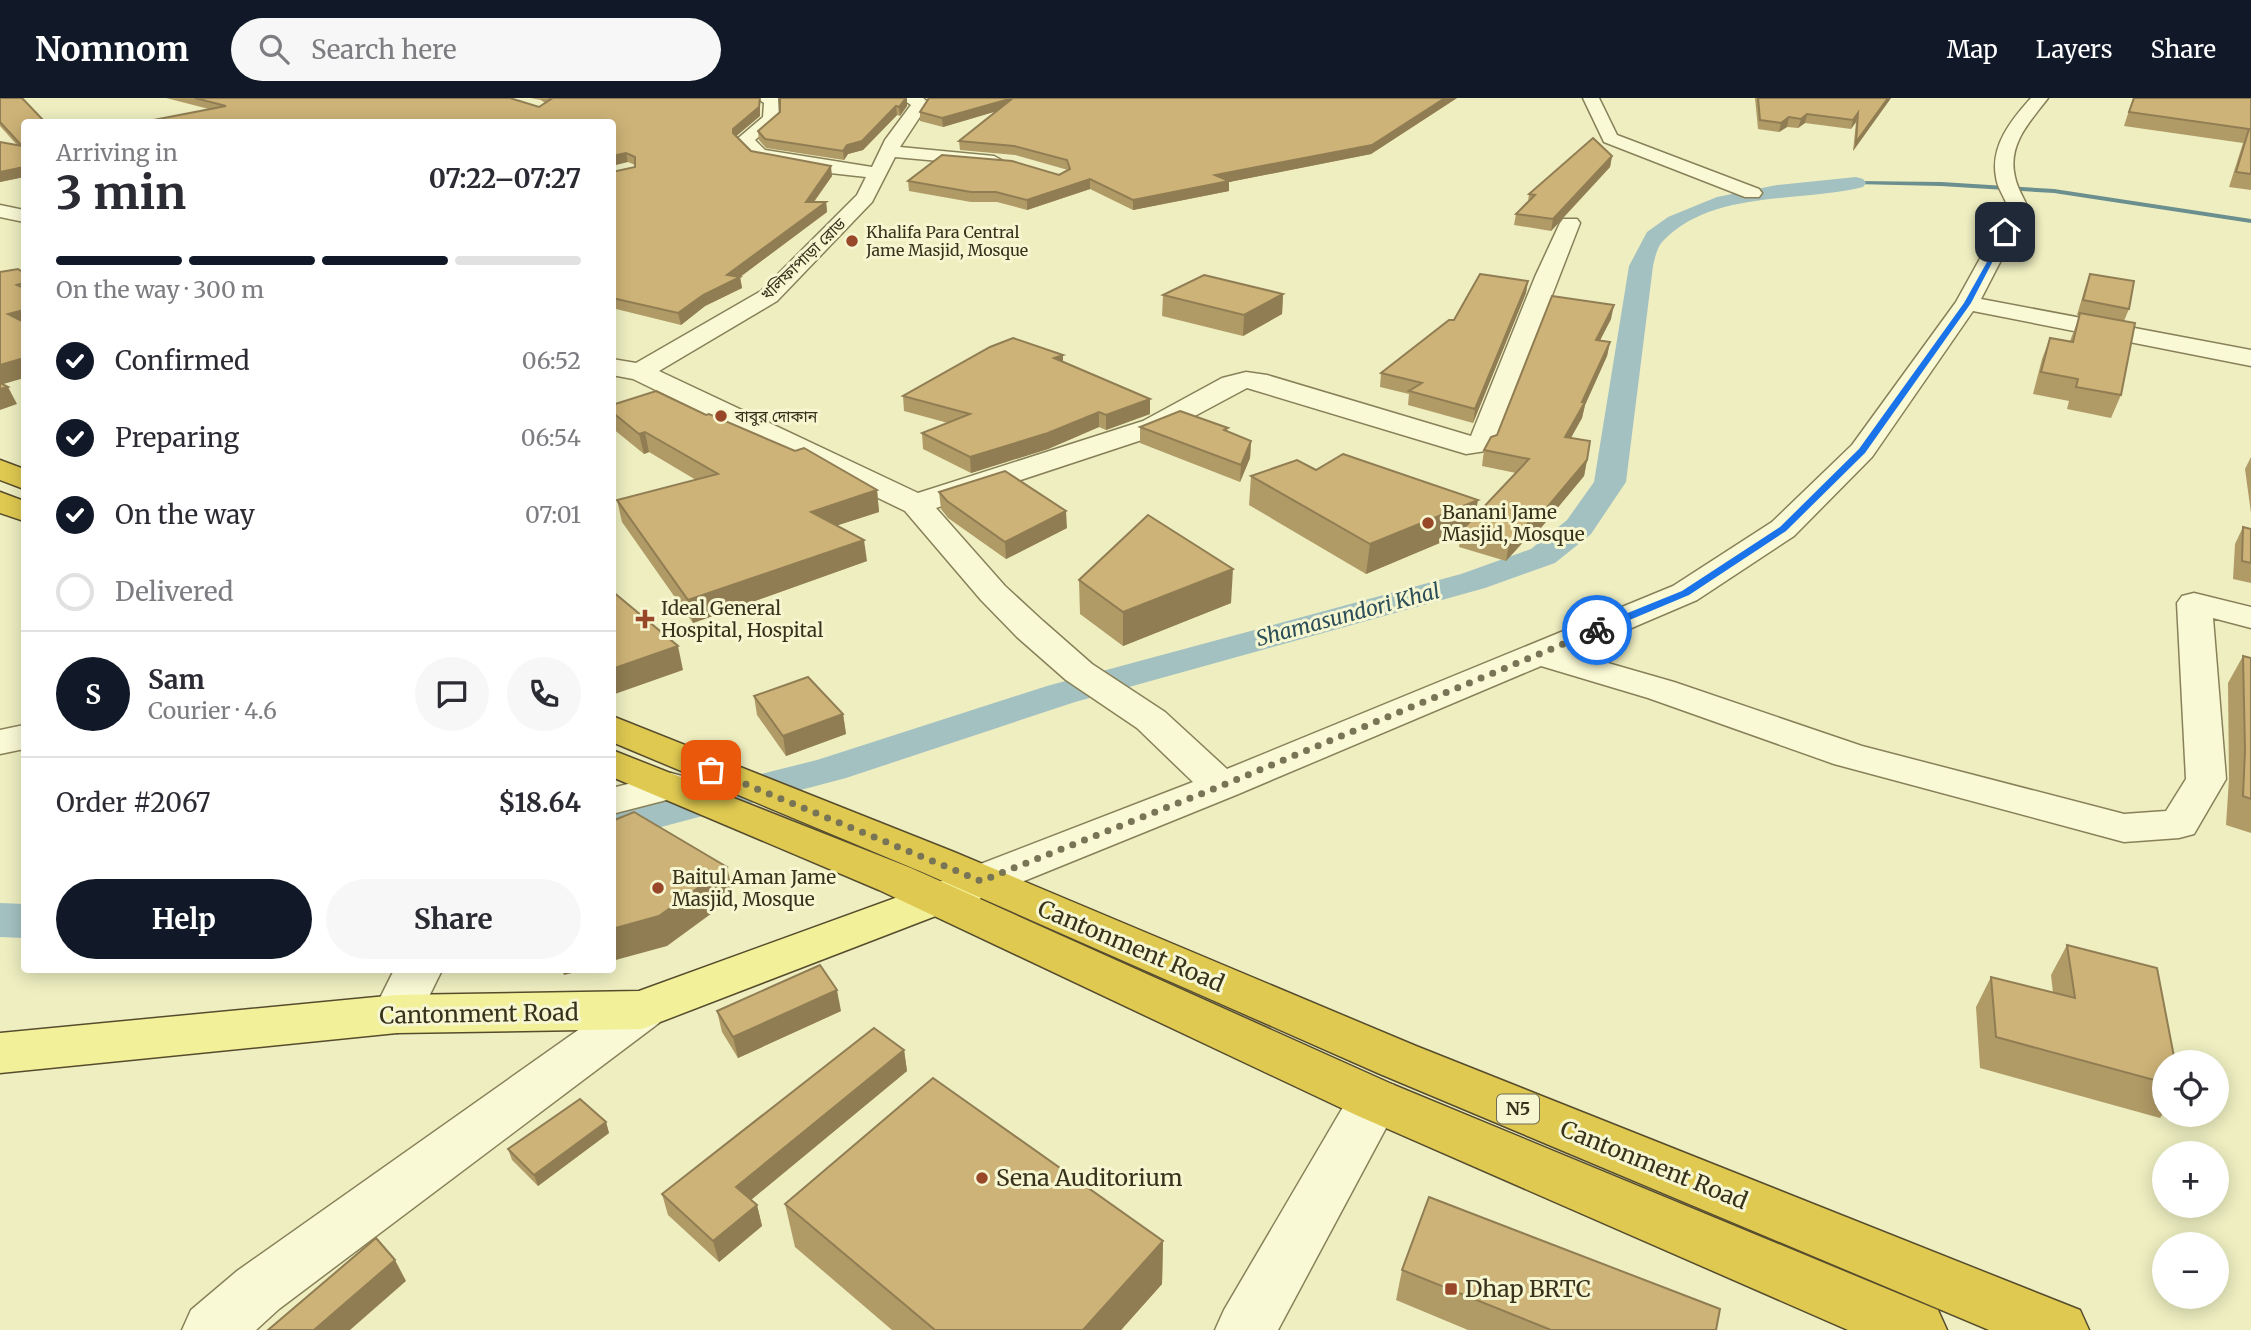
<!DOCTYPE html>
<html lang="en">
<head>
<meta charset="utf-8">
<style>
  :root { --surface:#fff; --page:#f7f7f7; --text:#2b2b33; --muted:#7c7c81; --line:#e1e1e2; --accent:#111827 }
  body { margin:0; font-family:Merriweather,"Noto Sans Bengali",serif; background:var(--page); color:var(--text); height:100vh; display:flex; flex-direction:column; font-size:26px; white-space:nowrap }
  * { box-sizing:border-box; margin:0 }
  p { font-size:23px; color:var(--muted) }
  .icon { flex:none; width:38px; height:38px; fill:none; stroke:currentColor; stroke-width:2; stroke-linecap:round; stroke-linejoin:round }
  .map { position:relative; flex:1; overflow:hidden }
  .details { position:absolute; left:21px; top:21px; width:595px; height:854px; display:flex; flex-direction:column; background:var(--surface); border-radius:7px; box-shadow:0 4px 18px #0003 }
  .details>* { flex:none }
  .tools { position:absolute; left:2152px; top:952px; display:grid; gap:14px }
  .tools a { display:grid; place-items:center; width:77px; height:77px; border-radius:50%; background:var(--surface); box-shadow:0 4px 18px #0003; font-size:35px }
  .pin { position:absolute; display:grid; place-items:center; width:60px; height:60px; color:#fff; margin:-30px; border-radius:14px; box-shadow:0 4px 10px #0006 }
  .courier { position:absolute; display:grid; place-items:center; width:70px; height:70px; margin:-35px; border:5px solid #1a73e8; border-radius:50%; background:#fff; color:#222; box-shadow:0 2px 9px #0007 }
  .summary em { font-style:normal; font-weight:700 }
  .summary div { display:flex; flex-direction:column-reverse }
  .summary { display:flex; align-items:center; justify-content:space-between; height:119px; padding:0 35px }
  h1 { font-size:46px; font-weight:700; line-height:52px }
  .bar { display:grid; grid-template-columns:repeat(4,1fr); gap:10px 7px; align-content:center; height:84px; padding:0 35px }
  .bar i { height:9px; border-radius:5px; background:var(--line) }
  .bar .selected { background:var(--accent) }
  .bar p { grid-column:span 4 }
  .line { display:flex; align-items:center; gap:18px; padding:0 35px; border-top:2px solid var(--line) }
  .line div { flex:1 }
  .round { display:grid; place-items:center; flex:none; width:74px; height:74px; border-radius:37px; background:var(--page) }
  ol { padding:0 35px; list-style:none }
  li { display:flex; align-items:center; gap:21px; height:77px }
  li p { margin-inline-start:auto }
  li .icon { padding:7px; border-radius:50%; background:var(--accent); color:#fff; stroke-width:4 }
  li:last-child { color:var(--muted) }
  li i { width:38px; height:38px; border:4px solid var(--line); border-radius:50% }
  .button { display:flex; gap:14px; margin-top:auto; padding:14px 35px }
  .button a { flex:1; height:80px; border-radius:42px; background:var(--accent); color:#fff; font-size:28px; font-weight:700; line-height:80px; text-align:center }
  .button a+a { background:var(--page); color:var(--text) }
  header { display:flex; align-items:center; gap:42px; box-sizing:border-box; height:98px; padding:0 35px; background:var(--accent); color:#fff }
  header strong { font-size:33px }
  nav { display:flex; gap:38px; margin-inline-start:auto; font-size:24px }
  .search { width:490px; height:63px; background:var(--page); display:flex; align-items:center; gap:18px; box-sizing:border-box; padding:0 24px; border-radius:38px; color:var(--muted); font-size:26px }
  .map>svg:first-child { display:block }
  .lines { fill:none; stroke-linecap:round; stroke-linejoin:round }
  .stream { fill:#6b8e8f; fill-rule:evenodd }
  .canal { fill:#a4c1c1; fill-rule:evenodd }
  .minor-casing { stroke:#888059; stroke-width:3 }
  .major-casing { stroke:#564c2d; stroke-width:3 }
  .highway-casing { stroke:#564c2d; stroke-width:3 }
  .minor { fill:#f9f9d5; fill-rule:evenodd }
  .major { fill:#f2f098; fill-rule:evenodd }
  .highway { fill:#dfc951; fill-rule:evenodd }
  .wall { fill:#b09a66 }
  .shaded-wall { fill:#907d53 }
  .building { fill:#cdb377; stroke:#907d53; stroke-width:2 }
  .route { fill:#1a73e8 }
  .done { stroke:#787456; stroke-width:7; stroke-dasharray:0 12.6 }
  .poi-dot { fill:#984728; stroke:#f6f6d1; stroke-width:2.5 }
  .labels { text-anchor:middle; stroke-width:6; stroke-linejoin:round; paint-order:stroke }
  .far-poi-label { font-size:16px; fill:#38321d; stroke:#f6f6d1; text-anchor:start }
  .far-street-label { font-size:16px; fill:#38321d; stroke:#f6f6d1 }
  .shield { fill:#f6f6d1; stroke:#716d53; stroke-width:2 }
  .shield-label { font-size:18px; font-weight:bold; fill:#38321d }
  .poi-label { font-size:19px; fill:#38321d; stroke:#f6f6d1; text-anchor:start }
  .water-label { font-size:21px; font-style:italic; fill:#2c4e58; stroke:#f6f6d1 }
  .near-street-label { font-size:23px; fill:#38321d; stroke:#f6f6d1 }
  .near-poi-label { font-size:23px; fill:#38321d; stroke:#f6f6d1; text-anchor:start }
</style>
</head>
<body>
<header>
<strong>Nomnom</strong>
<div class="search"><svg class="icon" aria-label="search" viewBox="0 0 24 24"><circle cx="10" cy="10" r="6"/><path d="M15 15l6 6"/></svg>Search here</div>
<nav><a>Map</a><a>Layers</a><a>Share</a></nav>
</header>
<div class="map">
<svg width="2251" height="1232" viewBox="0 0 2251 1232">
  <rect width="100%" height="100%" fill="#eeeec1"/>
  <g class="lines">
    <!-- stream -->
    <path class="stream" d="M1856,83L1941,84L2054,91L2251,121V125L2054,95L1941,88L1854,86Z"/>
    <!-- canal -->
    <g class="canal">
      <path d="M1856,79L1863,81L1866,85L1863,89C1801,105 1712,91 1663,143C1657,149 1655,160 1653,168L1626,384L1591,436L1555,465L1485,490L1075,604L846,680L612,742V713L817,662L1047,588L1461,476L1531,451L1567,422L1594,384L1629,168L1647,134L1668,119L1717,99L1777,87Z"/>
      <path d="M0,805L24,806V840L0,839Z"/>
    </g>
    <defs>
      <g id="minor">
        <path d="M757,0H778L779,21L755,42L765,52L872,69L885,42L911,7L901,0H923L929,5L900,49L994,58L1003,63L994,68L895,59L872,104L777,203L659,273L918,395L1143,323L1222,280L1246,274L1267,277L1471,338L1535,179L1560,125L1563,121H1577L1580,125L1492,352L1466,356L1456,353L1247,290L1163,335L936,410L1005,488L1043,523L1092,566L1165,614L1227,671L1673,488L1772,424L1852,347L1956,204L2008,110C2005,99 1997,90 1996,79C1990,48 2012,21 2031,0H2048C2030,24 2007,46 2015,79C2017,90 2024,100 2028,110L1981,201L2251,252V268L1973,213L1872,359L1794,438L1697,502L1573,555L1674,584L1862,648L2124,716L2166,713L2186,681L2177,505L2182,498L2194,495L2251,509V530L2213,520L2226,681L2194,736L2179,740L2124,744L1834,666L1648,600L1541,568L1236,697L997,794L981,798L965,794L959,783L965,772L1193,684L1137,630L1066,582L1017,539L981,502L905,413L633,281L612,277V261L636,265L761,193L857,97L866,79L821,74L753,60L736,42L763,19L764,5Z"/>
        <path d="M1583,0H1599L1617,37L1759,91L1762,95L1759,99H1745L1604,44Z"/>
        <path d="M0,107L24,112V124L0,119Z"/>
        <path d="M24,627V651L0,656V632Z"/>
        <path d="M671,675L686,679L692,688L686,697L612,716V690Z"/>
        <path d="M394,872H442L414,929L397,935L380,929L372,916Z"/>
        <path d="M642,893L659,899L667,912L659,925L279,1211L256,1232H182L191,1212L237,1173L625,899Z"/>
        <path d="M1375,981L1394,987L1401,1002L1278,1232H1215L1224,1212L1356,987Z"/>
      </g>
      <path id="major" d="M964,775L980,779L986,790L980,801L642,931L397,935L0,975V935L397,897L639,893Z"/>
      <g id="highway">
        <path d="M0,362L24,371V391L0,382Z"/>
        <path d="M0,394L24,403V423L0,415Z"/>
        <path d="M612,618L954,754L1416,948L2080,1212L2089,1232H1989L1380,976L922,774L612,644Z"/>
        <path d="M612,652L911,770L1394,987L1938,1212L1947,1232H1848L1356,1017L879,792L612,679Z"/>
      </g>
    </defs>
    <!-- minor casing -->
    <use href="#minor" class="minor-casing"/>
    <!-- major casing -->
    <use href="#major" class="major-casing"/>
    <!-- highway casing -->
    <use href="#highway" class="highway-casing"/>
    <!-- minor -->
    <use href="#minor" class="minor"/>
    <!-- major -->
    <use href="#major" class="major"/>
    <!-- highway -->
    <use href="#highway" class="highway"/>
  </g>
  <!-- wall -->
  <g class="wall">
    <path d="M0,0L45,24L24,79L0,84V44L17,47L0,28Z"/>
    <path d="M166,0H510L539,9L545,5L541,2L530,0H760V18L736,38L751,53L832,78L814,104H826L827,114L740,179L742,190L705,208L681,227L612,210V74L635,69V67L628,64L612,24H143L209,11Z"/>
    <path d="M907,0V8L900,18L897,17L863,52L848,56L844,62L766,50L759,42L758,33L780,14Z"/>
    <path d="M927,0H1457L1371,56L1229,84V93L1133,112L1090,91L1027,112L997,104H971L909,93L908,83L1059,77L1068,72L1015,57L960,52L959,43L997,13L943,29L920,23V14L928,1Z"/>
    <path d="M1755,0H1891L1853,53L1856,24L1851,31L1805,25L1798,30L1787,29L1779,34L1758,31Z"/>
    <path d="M2133,0H2251V92L2229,89L2243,45L2124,28Z"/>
    <path d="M1612,58L1610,69L1551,133L1514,127L1516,116L1528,104L1529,96Z"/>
    <path d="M2090,176L2129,211L2124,223L2121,297L2111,320L2067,311L2069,303L2033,296L2042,261L2050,240L2070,243L2080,217H2077L2085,190Z"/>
    <path d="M1528,183L1526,195L1473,325L1408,307L1409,296L1380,289L1381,275L1454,222Z"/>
    <path d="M1283,196L1282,216L1243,238L1162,218L1163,197Z"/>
    <path d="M1611,221L1600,242L1610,244L1607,258L1585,307L1582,320L1571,340L1587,362L1584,378L1530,443L1525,442L1506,463L1459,449L1461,436L1366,476L1249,407L1251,378L1316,372L1475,418L1516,375L1482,368L1484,352L1497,337Z"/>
    <path d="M1063,257V264L1150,316L1106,332L1099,329L1048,351L971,375L923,351L922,335L948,325L904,313L903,298Z"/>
    <path d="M612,307L706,317L877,392L879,414L837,427L867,463L693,525L622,424L617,402L696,382L649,354L644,356L612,330Z"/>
    <path d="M1140,329L1228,334L1251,343L1250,360L1240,384L1140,345Z"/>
    <path d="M2251,359V415L2245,371Z"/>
    <path d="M939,394L1067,430L1006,461L948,420L941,411Z"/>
    <path d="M2243,429L2251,431V485L2233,481L2235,446Z"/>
    <path d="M1079,482L1231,505L1123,548L1080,516Z"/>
    <path d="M2243,558L2251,560V735L2226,727L2229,681L2228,585Z"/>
    <path d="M754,598L843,616L846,636L786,658L757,617Z"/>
    <path d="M2067,847L2165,964V1013L2160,1020L1980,970L1976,909L1991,879L2053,895L2051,877Z"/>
    <path d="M717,913H841L738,960L722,934Z"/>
    <path d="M904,952L907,973L751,1102L757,1107L762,1128L719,1164L668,1117L662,1096Z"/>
    <path d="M606,1024L609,1035L538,1088L512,1062L508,1051Z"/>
    <path d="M785,1106L1163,1143L1162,1186L1121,1232H892L795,1149Z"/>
    <path d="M1402,1172L1716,1232H1468L1396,1202Z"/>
  </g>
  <!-- shaded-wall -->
  <g class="shaded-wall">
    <path d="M760,0V18L734,40L733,31Z"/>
    <path d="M907,0V8L900,18L899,9Z"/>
    <path d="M1013,0L1014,8L943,29L942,20Z"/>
    <path d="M1445,0H1457L1371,56L1229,84V93L1133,112V102Z"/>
    <path d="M1888,0H1891L1853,53L1856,44Z"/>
    <path d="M896,8L897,17L863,52L848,56L844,62L843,53L847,47Z"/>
    <path d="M1858,15L1856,24L1851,31L1853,22Z"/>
    <path d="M1807,16L1805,25L1798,30L1801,21Z"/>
    <path d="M1789,19L1787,29L1779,34L1781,25Z"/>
    <path d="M626,55L628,64L612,68V58Z"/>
    <path d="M1612,58L1610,69L1551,133L1553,121Z"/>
    <path d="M831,68L832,78L807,113L806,104Z"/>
    <path d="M24,69V79L0,84V74Z"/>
    <path d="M1090,81V91L1027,112V102Z"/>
    <path d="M826,104L827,114L740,179L742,190L705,208L681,227L678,215L727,177Z"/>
    <path d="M1528,183L1526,195L1473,325L1475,311Z"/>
    <path d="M1283,196L1282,216L1243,238L1244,217Z"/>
    <path d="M1614,207L1611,221L1593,256L1596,242Z"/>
    <path d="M24,212V230L8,216Z"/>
    <path d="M1610,244L1607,258L1585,307L1582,320L1562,355L1565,339Z"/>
    <path d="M1063,257V271L1054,260Z"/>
    <path d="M24,260V280L0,287V267Z"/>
    <path d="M8,289L17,306L0,312V291Z"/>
    <path d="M1150,301V316L1106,332V317Z"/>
    <path d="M1099,314V329L1048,351L971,375L970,359Z"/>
    <path d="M645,334L649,354L644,356L639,336Z"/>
    <path d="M1251,343L1250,360L1240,384L1241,367Z"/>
    <path d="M1587,362L1584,378L1530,443L1533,426Z"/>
    <path d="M877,392L879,414L814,435L811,414Z"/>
    <path d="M1478,402L1473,431L1462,432L1461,436L1366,476L1370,446Z"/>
    <path d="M1066,413L1067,430L1006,461L1005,444Z"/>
    <path d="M1528,425L1525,442L1506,463L1509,446Z"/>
    <path d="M864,442L867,463L693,525L688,502Z"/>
    <path d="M1233,471L1231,505L1123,548V514Z"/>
    <path d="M678,548L683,572L612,597V571Z"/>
    <path d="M843,616L846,636L786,658L783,638Z"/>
    <path d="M727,769L734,799L667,848L612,863V831Z"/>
    <path d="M562,872H584L564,877Z"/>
    <path d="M837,892L841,913L738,960L733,939Z"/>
    <path d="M904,952L907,973L741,1110L736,1089Z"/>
    <path d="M606,1024L609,1035L538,1088L534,1077Z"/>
    <path d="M757,1107L762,1128L719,1164L713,1143Z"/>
    <path d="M1163,1143L1162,1186L1121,1232H1083Z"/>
    <path d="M395,1162L406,1183L350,1232H314Z"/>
  </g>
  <!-- building -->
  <g class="building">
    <path d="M0,0H22L45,24H24V69L0,74V44L22,48L0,24Z"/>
    <path d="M195,0H510L539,9L551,1L549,0H760L759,9L733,31V35L751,53L831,68L806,104H826L727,177L740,179L703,197L678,215L612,200V74L635,69V59L626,55L612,58V24H143L226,8Z"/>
    <path d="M780,0H906L899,9L896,8L862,43L847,47L843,53L765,41L758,33L780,14Z"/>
    <path d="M929,0H1013L942,20L920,14Z"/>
    <path d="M1013,0H1445L1372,47L1215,77L1229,83L1133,102L1090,81L1027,102L996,94H971L908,83L942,57L1012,63L1059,77L1070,71L1067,62L1014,48L959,43Z"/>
    <path d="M1758,0H1888L1856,44L1858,15L1853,22L1807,16L1801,21L1789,19L1781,25L1760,22Z"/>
    <path d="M2134,0H2251V76L2236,74L2249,31L2129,14Z"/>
    <path d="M1593,40L1612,58L1553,121L1516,116L1535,97L1529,96Z"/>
    <path d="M18,171L24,175V185L17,187L24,190V212L8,216L24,224V260L0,267V174Z"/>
    <path d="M1480,176L1528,183L1475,311L1409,293L1422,285L1381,275L1449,222H1454Z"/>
    <path d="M2090,176L2134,183L2129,211L2083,202Z"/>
    <path d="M1204,177L1283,196L1244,217L1163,197Z"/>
    <path d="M1552,198L1614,207L1596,242L1610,244L1582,304H1585L1565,339L1590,343L1587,362L1533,426L1528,425L1509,446L1462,432L1529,361L1484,352L1491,339L1497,337Z"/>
    <path d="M2080,215L2135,225L2121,297L2076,289L2078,281L2041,274L2050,240L2073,244Z"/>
    <path d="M1013,240L1063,257L1054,260L1150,301L1106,317L1099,314L1048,335L970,359L922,335L970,316L903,298L990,249Z"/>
    <path d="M0,285L8,289L0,291Z"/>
    <path d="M656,293L706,317L709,316L795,353L804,350L877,392L811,414L864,442L688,502L617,402L718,376L645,334L639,336L612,314V307Z"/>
    <path d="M1180,313L1228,330L1224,332L1251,343L1241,367L1140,329Z"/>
    <path d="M1343,356L1478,402L1370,446L1251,378L1297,362L1316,372Z"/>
    <path d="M1005,373L1066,413L1005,444L947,403L939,394Z"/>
    <path d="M1148,417L1233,471L1123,514L1079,482Z"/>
    <path d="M2243,429L2251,431V465L2242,463Z"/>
    <path d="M612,493L678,548L612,571Z"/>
    <path d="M2243,558L2251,560V701L2243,698L2245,652Z"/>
    <path d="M808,579L843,616L783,638L754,598Z"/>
    <path d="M634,714L727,769L659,818L612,831V723Z"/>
    <path d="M2067,847L2157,870L2175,964H2165V985L1996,939L1991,879L2075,900Z"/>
    <path d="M820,867L837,892L733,939L717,913Z"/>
    <path d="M874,930L904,952L736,1089L757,1107L713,1143L662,1096Z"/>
    <path d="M933,980L1163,1143L1083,1232H935L785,1106Z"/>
    <path d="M580,1001L606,1024L534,1077L508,1051Z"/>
    <path d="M1429,1099L1720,1211L1716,1232H1551L1402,1172Z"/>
    <path d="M376,1140L395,1162L314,1232H268Z"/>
  </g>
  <!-- route -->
  <path class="route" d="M2005,132L2008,134L1971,205L1865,355L1786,433L1689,497L1601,534H1593V529L1682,493L1780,429L1859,351L1964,205Z"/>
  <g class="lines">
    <!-- done -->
    <path class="done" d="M711,672L981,783L1221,688L1597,532"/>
  </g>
  <!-- markers -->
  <g class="poi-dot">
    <circle cx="852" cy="143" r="7"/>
    <circle cx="721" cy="318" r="7"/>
    <circle cx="1428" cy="425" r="7"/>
    <path d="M641.5 510.5h7v7h7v7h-7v7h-7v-7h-7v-7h7z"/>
    <circle cx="658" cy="790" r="7"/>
    <circle cx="982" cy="1080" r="7"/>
    <rect x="1444" y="1184" width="14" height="14" rx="3.5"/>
  </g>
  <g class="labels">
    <!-- far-poi labels -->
    <g class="far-poi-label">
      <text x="866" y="140">Khalifa Para Central<tspan x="866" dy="18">Jame Masjid, Mosque</tspan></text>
      <text x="735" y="324">বাবুর দোকান</text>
    </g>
    <!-- far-street labels -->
    <g class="far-street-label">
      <text transform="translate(803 161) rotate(-44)" y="6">খলিফাপাড়া রোড</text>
    </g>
    <!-- shield labels -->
    <rect class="shield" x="1497" y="996.5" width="42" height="29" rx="5"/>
    <g class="shield-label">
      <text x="1518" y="1017">N5</text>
    </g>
    <!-- poi labels -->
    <g class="poi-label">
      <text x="1442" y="421">Banani Jame<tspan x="1442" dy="22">Masjid, Mosque</tspan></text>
      <text x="661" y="517">Ideal General<tspan x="661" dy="22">Hospital, Hospital</tspan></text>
      <text x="672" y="786">Baitul Aman Jame<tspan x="672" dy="22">Masjid, Mosque</tspan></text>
    </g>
    <!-- water labels -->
    <g class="water-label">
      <text transform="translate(1348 517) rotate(-15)" y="7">Shamasundori Khal</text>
    </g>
    <!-- near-street labels -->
    <g class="near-street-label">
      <text transform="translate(1131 848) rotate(23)" y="8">Cantonment Road</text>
      <text transform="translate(479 916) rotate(-1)" y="8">Cantonment Road</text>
      <text transform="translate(1654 1067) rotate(22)" y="8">Cantonment Road</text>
    </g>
    <!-- near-poi labels -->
    <g class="near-poi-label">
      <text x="996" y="1088">Sena Auditorium</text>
      <text x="1465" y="1199">Dhap BRTC</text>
    </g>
  </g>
</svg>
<div class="tools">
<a><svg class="icon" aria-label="locate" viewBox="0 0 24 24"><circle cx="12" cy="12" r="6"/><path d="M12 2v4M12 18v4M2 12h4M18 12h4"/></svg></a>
<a>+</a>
<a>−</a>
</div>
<div class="pin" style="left:711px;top:672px;background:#ea580c"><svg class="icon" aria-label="bag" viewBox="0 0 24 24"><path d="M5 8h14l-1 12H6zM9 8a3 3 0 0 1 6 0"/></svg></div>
<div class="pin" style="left:2005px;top:134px;background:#1f2937"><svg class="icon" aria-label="home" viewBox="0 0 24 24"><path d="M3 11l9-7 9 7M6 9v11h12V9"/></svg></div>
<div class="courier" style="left:1597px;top:532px"><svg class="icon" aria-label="bike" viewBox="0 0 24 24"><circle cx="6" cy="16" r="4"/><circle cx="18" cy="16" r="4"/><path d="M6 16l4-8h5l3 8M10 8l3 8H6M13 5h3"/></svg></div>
<section class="details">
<div class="summary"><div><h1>3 min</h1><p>Arriving in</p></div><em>07:22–07:27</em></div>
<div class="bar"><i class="selected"></i><i class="selected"></i><i class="selected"></i><i></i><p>On the way · 300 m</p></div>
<ol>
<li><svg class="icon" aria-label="check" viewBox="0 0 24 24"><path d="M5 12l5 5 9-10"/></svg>Confirmed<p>06:52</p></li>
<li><svg class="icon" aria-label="check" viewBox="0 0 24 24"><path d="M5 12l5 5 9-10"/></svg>Preparing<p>06:54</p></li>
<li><svg class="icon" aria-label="check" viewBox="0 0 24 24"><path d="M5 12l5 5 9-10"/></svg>On the way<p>07:01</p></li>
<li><i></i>Delivered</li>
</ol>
<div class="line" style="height:126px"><b class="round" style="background:var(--accent);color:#fff">S</b><div><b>Sam</b><p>Courier · 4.6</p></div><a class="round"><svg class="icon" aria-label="chat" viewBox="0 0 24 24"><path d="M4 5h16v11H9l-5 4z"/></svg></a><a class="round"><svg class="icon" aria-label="phone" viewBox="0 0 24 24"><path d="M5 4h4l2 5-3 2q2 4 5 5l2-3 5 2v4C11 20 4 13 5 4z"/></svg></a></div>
<div class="line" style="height:91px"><div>Order #2067</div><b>$18.64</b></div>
<div class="button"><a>Help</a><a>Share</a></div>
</section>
</div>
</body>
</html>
